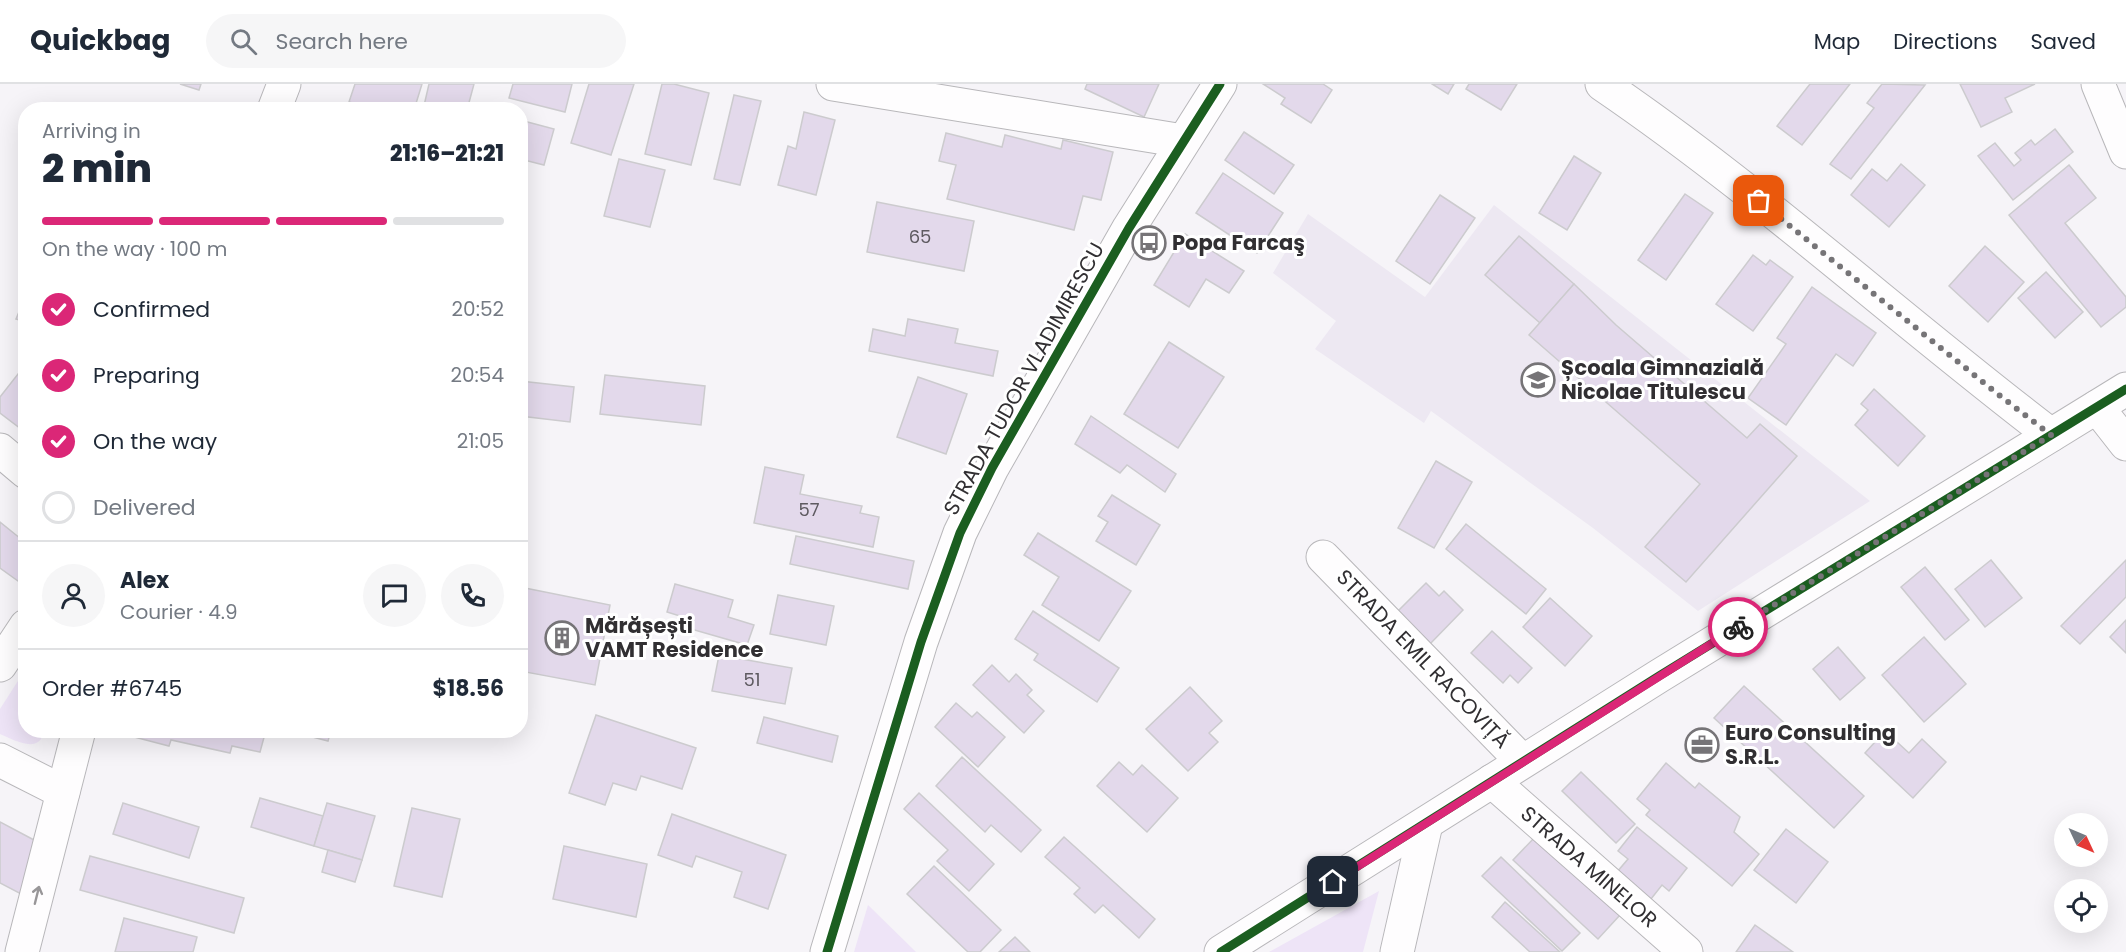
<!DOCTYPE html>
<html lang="en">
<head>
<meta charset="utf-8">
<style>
  :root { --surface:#fff; --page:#f6f6f7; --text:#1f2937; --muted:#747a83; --line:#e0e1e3; --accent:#db2777 }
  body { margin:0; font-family:Poppins,sans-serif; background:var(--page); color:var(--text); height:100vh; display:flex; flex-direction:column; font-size:22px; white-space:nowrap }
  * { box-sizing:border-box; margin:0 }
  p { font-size:20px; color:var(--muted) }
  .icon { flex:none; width:33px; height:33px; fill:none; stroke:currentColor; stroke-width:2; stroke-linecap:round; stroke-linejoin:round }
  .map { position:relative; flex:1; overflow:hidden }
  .drawer { position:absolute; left:18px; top:18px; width:510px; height:636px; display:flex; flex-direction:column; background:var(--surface); border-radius:24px; box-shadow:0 6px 24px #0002 }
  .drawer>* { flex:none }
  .needle { width:39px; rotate:134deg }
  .buttons { position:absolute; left:2054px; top:729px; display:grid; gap:12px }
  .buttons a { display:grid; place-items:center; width:54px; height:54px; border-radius:50%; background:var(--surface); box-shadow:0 6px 24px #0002; font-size:30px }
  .pin { position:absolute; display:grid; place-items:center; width:51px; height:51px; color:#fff; margin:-26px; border-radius:12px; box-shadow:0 3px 9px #0006 }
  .courier { position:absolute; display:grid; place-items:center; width:60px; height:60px; margin:-30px; border:4px solid #db2777; border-radius:50%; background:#fff; color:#222; box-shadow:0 2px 8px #0007 }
  .head em { font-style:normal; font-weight:800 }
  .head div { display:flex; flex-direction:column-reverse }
  .head { display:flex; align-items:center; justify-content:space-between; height:102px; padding:0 24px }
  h1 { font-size:39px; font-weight:800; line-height:45px }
  .bar { display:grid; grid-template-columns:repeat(4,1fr); gap:9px 6px; align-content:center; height:72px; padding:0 24px }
  .bar i { height:8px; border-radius:4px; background:var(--line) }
  .bar .selected { background:var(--accent) }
  .bar p { grid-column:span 4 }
  .line { display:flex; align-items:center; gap:15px; padding:0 24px; border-top:2px solid var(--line) }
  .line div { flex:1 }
  .round { display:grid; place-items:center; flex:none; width:63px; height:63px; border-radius:32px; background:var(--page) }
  ol { padding:0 24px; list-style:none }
  li { display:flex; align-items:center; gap:18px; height:66px }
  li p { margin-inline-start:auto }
  li .icon { padding:6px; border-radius:50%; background:var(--accent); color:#fff; stroke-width:4 }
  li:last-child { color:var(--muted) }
  li i { width:33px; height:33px; border:3px solid var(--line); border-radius:50% }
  header { display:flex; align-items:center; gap:36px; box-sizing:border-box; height:84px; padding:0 30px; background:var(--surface); border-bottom:2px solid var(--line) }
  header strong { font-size:28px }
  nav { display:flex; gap:33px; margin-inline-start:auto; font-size:21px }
  .search { width:420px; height:54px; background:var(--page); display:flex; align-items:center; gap:15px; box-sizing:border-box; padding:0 21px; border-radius:33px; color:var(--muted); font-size:22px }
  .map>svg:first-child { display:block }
  .built { fill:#ede8f2 }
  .green { fill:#eee4f7 }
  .building { fill:#e3d9eb; stroke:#cccbce; stroke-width:1.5 }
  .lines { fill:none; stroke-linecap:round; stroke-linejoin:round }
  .minor-casing { stroke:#b8b7ba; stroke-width:35 }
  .major-casing { stroke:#b8b7ba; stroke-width:35 }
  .minor { stroke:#fefdfe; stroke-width:33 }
  .major { stroke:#fefdfe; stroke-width:33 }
  .cycleway-casing { stroke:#fff; stroke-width:13 }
  .cycleway { stroke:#1b5e20; stroke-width:9 }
  .oneway { stroke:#989698 }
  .done { stroke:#767477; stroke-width:6; stroke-dasharray:0 10.8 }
  .route { stroke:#db2777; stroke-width:8 }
  .labels { text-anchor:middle; stroke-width:6; stroke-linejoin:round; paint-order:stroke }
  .number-label { font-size:18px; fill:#5e5a60 }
  .poi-label { font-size:21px; font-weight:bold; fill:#312f32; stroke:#fff; text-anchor:start }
  .street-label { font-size:21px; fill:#312f32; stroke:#fff }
</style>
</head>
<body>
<header>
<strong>Quickbag</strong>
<div class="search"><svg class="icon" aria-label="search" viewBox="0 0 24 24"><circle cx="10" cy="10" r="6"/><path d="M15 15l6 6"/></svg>Search here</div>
<nav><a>Map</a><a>Directions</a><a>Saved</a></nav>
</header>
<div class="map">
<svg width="2126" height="868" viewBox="0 0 2126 868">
  <rect width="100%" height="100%" fill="#f6f4f8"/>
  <!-- built -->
  <path class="built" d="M1494,121L1870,417L1698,527L1593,444L1431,327L1424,339L1315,265L1336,237L1273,189L1308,130L1425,213Z"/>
  <!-- green -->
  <g class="green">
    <path d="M25,586L26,646L44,647C40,671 14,656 0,650V625Z"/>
    <path d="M1379,807L1363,868H1269Z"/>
    <path d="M868,821L916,868H854Z"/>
  </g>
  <!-- building -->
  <g class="building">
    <path d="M180,0H201L199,6Z"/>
    <path d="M355,0H422L414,26H377L349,18Z"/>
    <path d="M429,0H474L467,26H423Z"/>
    <path d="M513,0H572L565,28L509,14Z"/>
    <path d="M589,0H634L611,71L571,59Z"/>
    <path d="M662,0H674L709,9L691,81L645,70Z"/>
    <path d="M1087,0H1159L1144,33L1085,5Z"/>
    <path d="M1263,0H1323L1332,6L1311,39L1281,20L1285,14Z"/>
    <path d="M1432,0H1454L1448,10Z"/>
    <path d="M1469,0H1517L1501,26L1466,5Z"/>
    <path d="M1810,0H1850L1802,61L1777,42Z"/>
    <path d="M1882,0L1925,1L1851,95L1830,80L1874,24L1867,19Z"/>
    <path d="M1960,0H2035L2005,14L2012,28L1981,43Z"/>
    <path d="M734,11L761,17L740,101L714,95Z"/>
    <path d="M804,28L835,36L816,111L778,101L788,62L796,65Z"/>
    <path d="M520,36L554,45L544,81L520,75Z"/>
    <path d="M2055,45L2073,68L2013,116L1978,72L1995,59L2014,82L2021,76L2015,69L2031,56L2035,61Z"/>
    <path d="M1244,48L1294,81L1274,110L1225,76Z"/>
    <path d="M946,49L1002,63L1005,51L1061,65L1063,56L1113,68L1101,116L1083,112L1074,146L947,115L956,81L939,77Z"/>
    <path d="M1574,72L1601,89L1567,146L1539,129Z"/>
    <path d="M619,75L665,86L650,143L604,132Z"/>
    <path d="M1901,80L1925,101L1889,143L1851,111L1872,85L1887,97Z"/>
    <path d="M2069,81L2096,114L2065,139L2126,213V223L2101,243L2009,131Z"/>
    <path d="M1223,89L1283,129L1257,169L1196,129Z"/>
    <path d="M1685,110L1713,129L1666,196L1638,176Z"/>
    <path d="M1440,111L1475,134L1430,200L1396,177Z"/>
    <path d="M877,118L974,137L964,187L867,168Z"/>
    <path d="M1185,150L1244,187L1229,209L1206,195L1189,223L1154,201Z"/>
    <path d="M1519,152L1574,200L1540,239L1485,191Z"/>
    <path d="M1985,162L2024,198L1988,238L1949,202Z"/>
    <path d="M1753,171L1766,181L1770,176L1793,193L1753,247L1716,220Z"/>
    <path d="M2046,188L2083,228L2055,254L2018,214Z"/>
    <path d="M1574,200L1616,241L1747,354L1760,340L1797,372L1686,498L1645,463L1700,400L1529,251Z"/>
    <path d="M1812,203L1876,249L1853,282L1836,270L1786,341L1748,314L1786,260L1777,254Z"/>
    <path d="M26,211V238L16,235Z"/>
    <path d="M908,235L958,245L955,259L998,267L993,292L869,267L873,245L905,252Z"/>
    <path d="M1169,258L1224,293L1178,364L1124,330Z"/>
    <path d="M18,290L26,296L25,348L0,329V313Z"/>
    <path d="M605,291L705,302L701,341L600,330Z"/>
    <path d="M918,293L967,310L946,370L897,353Z"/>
    <path d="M520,297L574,303L570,338L520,332Z"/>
    <path d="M1874,305L1925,352L1898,382L1855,341L1868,326L1861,320Z"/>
    <path d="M1091,332L1176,390L1165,408L1127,381L1120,389L1075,360Z"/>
    <path d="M1436,377L1472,398L1434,464L1398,444Z"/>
    <path d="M765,383L804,391L800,410L862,422L860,429L879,433L873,463L754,439Z"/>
    <path d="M1112,411L1160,441L1136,481L1096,457L1108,438L1098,432Z"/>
    <path d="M0,438L26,459V491L23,490L18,497L0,484Z"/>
    <path d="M1466,440L1546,505L1526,530L1446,465Z"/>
    <path d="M1038,449L1131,507L1099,557L1042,521L1059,493L1024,471Z"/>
    <path d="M796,452L914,477L908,505L790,480Z"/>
    <path d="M1991,476L2022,514L1985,543L1955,505Z"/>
    <path d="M2126,476V513L2080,560L2061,542Z"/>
    <path d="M1925,483L1969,536L1945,556L1901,503Z"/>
    <path d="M1426,499L1439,512L1444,507L1463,526L1430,560L1397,528Z"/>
    <path d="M675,500L733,516L728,533L754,541L747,561L691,545L693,536L667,528Z"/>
    <path d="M520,503L610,521L595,601L520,587Z"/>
    <path d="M778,511L834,522L826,561L770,550Z"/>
    <path d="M1550,514L1592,552L1565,582L1523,543Z"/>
    <path d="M1033,527L1119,584L1097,618L1034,576L1038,570L1015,555Z"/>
    <path d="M2126,536V569L2110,553Z"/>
    <path d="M1492,547L1532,584L1518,599L1510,591L1503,599L1471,569Z"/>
    <path d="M1924,553L1966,600L1924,638L1882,591Z"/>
    <path d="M1838,563L1865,594L1840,616L1813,585Z"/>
    <path d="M719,571L792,584L785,620L712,607Z"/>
    <path d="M992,581L1009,598L1016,590L1032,606L1027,611L1044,627L1024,649L973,601Z"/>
    <path d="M1744,602L1864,712L1834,744L1714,634Z"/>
    <path d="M1190,603L1222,637L1209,649L1218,658L1188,687L1146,645Z"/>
    <path d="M956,619L972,633L977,628L1005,653L978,683L935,643Z"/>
    <path d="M596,631L696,664L682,705L641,692L636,706L613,699L605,721L569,709Z"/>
    <path d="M764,633L838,652L832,678L757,659Z"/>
    <path d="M135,646H266L260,668L232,662L230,669L171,656L169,662L134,653Z"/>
    <path d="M286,646H331L328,657Z"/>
    <path d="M1885,647L1909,669L1922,655L1946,678L1913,714L1865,669Z"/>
    <path d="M962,673L1041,746L1021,768L991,741L985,748L936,702Z"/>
    <path d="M1119,678L1133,691L1142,681L1178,714L1147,748L1097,702Z"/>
    <path d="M1666,679L1695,704L1699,699L1740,733L1734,748L1759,770L1732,802L1646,731L1650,726L1637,715Z"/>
    <path d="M1581,688L1635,740L1616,759L1562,707Z"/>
    <path d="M919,709L994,780L969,807L937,777L948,766L904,725Z"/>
    <path d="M260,714L323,732L314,762L251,743Z"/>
    <path d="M123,719L199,743L189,774L113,750Z"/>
    <path d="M327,719L375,732L362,776L314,762Z"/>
    <path d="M412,724L460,735L442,813L394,802Z"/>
    <path d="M672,730L786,771L768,825L734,813L742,788L696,772L692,783L658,771Z"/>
    <path d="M0,738L34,756L21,810L0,799Z"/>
    <path d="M1637,743L1687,784L1669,807L1662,801L1651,815L1617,788L1628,775L1618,767Z"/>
    <path d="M1786,745L1828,778L1796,819L1754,786Z"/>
    <path d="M1064,753L1155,835L1139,854L1103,821L1095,829L1074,810L1080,804L1045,773Z"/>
    <path d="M1535,753L1620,831L1598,855L1513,776Z"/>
    <path d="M564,762L647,780L636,833L553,815Z"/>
    <path d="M328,766L362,776L355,798L322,788Z"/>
    <path d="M90,772L244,814L234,849L80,806Z"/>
    <path d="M1501,773L1580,849L1562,867L1482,792Z"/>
    <path d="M934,782L1001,846L980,868H968L907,810Z"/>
    <path d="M1505,818L1560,868H1530L1492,833Z"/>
    <path d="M124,834L197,853L193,868H115Z"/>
    <path d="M1755,841L1793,868H1736Z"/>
    <path d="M1015,853L1030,868H999Z"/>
  </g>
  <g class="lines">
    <defs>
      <g id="minor">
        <path d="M833,0L1183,57"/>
        <path d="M1602,0C1759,107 1900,236 2051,351"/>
        <path d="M2098,0L2126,68"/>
        <path d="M2097,323L2126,360"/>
        <path d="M0,366L26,388"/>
        <path d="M1323,473L1522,677"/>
        <path d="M1492,697L1686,868"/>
        <path d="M827,868L921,558L960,449L992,384L1129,144L1220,0"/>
        <path d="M1221,868L1659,592L2126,305"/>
        <path d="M1397,868L1426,740"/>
      </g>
      <g id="major">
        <path d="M274,26L284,0"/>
        <path d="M0,581L26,542"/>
        <path d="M0,676L63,708"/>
        <path d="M22,868L79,646"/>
      </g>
    </defs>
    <!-- minor casing -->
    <use href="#minor" class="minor-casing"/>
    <!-- major casing -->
    <use href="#major" class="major-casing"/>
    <!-- minor -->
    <use href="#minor" class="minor"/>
    <!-- major -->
    <use href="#major" class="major"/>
    <defs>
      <g id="cycleway">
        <path d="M827,868L921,558L960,449L992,384L1129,144L1220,0"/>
        <path d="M1221,868L1659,592L2126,305"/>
      </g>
    </defs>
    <!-- cycleway casing -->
    <use href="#cycleway" class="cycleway-casing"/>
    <!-- cycleway -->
    <use href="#cycleway" class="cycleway"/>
  </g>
  <!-- one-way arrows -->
  <defs><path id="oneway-shaft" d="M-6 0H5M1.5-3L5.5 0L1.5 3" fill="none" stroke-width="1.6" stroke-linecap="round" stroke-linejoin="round" transform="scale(1.5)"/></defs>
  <use class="oneway" href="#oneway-shaft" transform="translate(37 811) rotate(-76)"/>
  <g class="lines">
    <!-- done -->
    <path class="done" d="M1738,543L2051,351L1999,311L1759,117"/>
    <!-- route -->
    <path class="route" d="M1333,798L1738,543"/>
  </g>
  <!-- icons -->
  <defs>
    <symbol id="bus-ring" viewBox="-11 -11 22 22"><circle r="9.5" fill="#fff" stroke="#767477" stroke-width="1.5"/><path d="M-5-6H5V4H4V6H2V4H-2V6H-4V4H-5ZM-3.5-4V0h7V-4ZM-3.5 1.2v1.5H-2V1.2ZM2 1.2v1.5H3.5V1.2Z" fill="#767477"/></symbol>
    <symbol id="school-ring" viewBox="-11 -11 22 22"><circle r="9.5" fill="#fff" stroke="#767477" stroke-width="1.5"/><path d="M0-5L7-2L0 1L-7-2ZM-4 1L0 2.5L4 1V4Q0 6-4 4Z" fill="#767477"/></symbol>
    <symbol id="building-ring" viewBox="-11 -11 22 22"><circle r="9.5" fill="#fff" stroke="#767477" stroke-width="1.5"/><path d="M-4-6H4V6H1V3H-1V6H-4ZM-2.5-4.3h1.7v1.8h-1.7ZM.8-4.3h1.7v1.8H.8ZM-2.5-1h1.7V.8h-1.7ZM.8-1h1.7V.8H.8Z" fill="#767477"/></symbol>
    <symbol id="office-ring" viewBox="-11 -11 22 22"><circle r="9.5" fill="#fff" stroke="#767477" stroke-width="1.5"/><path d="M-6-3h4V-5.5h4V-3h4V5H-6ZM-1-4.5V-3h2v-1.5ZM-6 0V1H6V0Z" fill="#767477"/></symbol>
  </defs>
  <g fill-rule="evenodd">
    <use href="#bus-ring" x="1130" y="140" width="38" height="38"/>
    <use href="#school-ring" x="1519" y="277" width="38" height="38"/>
    <use href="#building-ring" x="543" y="535" width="38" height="38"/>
    <use href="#office-ring" x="1683" y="642" width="38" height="38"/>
  </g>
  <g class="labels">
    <!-- number labels -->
    <g class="number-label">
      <text x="920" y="159">65</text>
      <text x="809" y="432">57</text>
      <text x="752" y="602">51</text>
    </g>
    <!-- poi labels -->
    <g class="poi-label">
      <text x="1172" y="166">Popa Farcaş</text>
      <text x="1561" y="291">Școala Gimnazială<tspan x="1561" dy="24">Nicolae Titulescu</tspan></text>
      <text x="585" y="549">Mărășești<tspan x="585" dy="24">VAMT Residence</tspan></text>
      <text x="1725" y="656">Euro Consulting<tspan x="1725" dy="24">S.R.L.</tspan></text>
    </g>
    <!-- street labels -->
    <g class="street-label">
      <text transform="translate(1024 295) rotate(-61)" y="7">STRADA TUDOR VLADIMIRESCU</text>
      <text transform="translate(1423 575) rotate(46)" y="7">STRADA EMIL RACOVIȚĂ</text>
      <text transform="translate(1589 783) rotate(41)" y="7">STRADA MINELOR</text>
    </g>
  </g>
</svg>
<div class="buttons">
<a><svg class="needle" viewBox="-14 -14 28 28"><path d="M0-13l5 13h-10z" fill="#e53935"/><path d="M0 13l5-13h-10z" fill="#747a83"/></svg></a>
<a><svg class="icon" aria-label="locate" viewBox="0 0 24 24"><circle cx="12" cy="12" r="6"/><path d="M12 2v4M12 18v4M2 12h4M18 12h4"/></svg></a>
</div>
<div class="pin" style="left:1759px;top:117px;background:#ea580c"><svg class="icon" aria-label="bag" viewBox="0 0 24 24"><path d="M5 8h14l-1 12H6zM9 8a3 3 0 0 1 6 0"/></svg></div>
<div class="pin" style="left:1333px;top:798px;background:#1f2937"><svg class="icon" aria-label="home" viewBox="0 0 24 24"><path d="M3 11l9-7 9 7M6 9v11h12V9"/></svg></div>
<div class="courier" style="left:1738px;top:543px"><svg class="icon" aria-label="bike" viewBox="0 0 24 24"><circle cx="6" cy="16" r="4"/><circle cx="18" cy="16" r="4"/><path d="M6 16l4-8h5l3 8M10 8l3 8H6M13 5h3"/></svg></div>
<section class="drawer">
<div class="head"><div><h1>2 min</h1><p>Arriving in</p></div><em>21:16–21:21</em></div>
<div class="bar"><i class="selected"></i><i class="selected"></i><i class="selected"></i><i></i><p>On the way · 100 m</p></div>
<ol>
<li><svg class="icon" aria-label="check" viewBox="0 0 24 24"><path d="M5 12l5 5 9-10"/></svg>Confirmed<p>20:52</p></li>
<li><svg class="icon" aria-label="check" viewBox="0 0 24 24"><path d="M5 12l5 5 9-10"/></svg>Preparing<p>20:54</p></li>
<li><svg class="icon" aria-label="check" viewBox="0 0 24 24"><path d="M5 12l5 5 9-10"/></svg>On the way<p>21:05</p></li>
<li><i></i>Delivered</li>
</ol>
<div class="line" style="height:108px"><a class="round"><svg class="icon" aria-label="person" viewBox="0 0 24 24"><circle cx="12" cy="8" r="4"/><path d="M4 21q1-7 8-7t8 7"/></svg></a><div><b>Alex</b><p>Courier · 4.9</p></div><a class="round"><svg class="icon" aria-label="chat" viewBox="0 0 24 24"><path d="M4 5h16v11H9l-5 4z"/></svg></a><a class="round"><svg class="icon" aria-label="phone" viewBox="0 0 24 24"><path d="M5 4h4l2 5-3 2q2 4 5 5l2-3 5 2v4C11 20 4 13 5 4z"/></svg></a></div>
<div class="line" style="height:78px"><div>Order #6745</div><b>$18.56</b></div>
</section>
</div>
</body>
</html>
